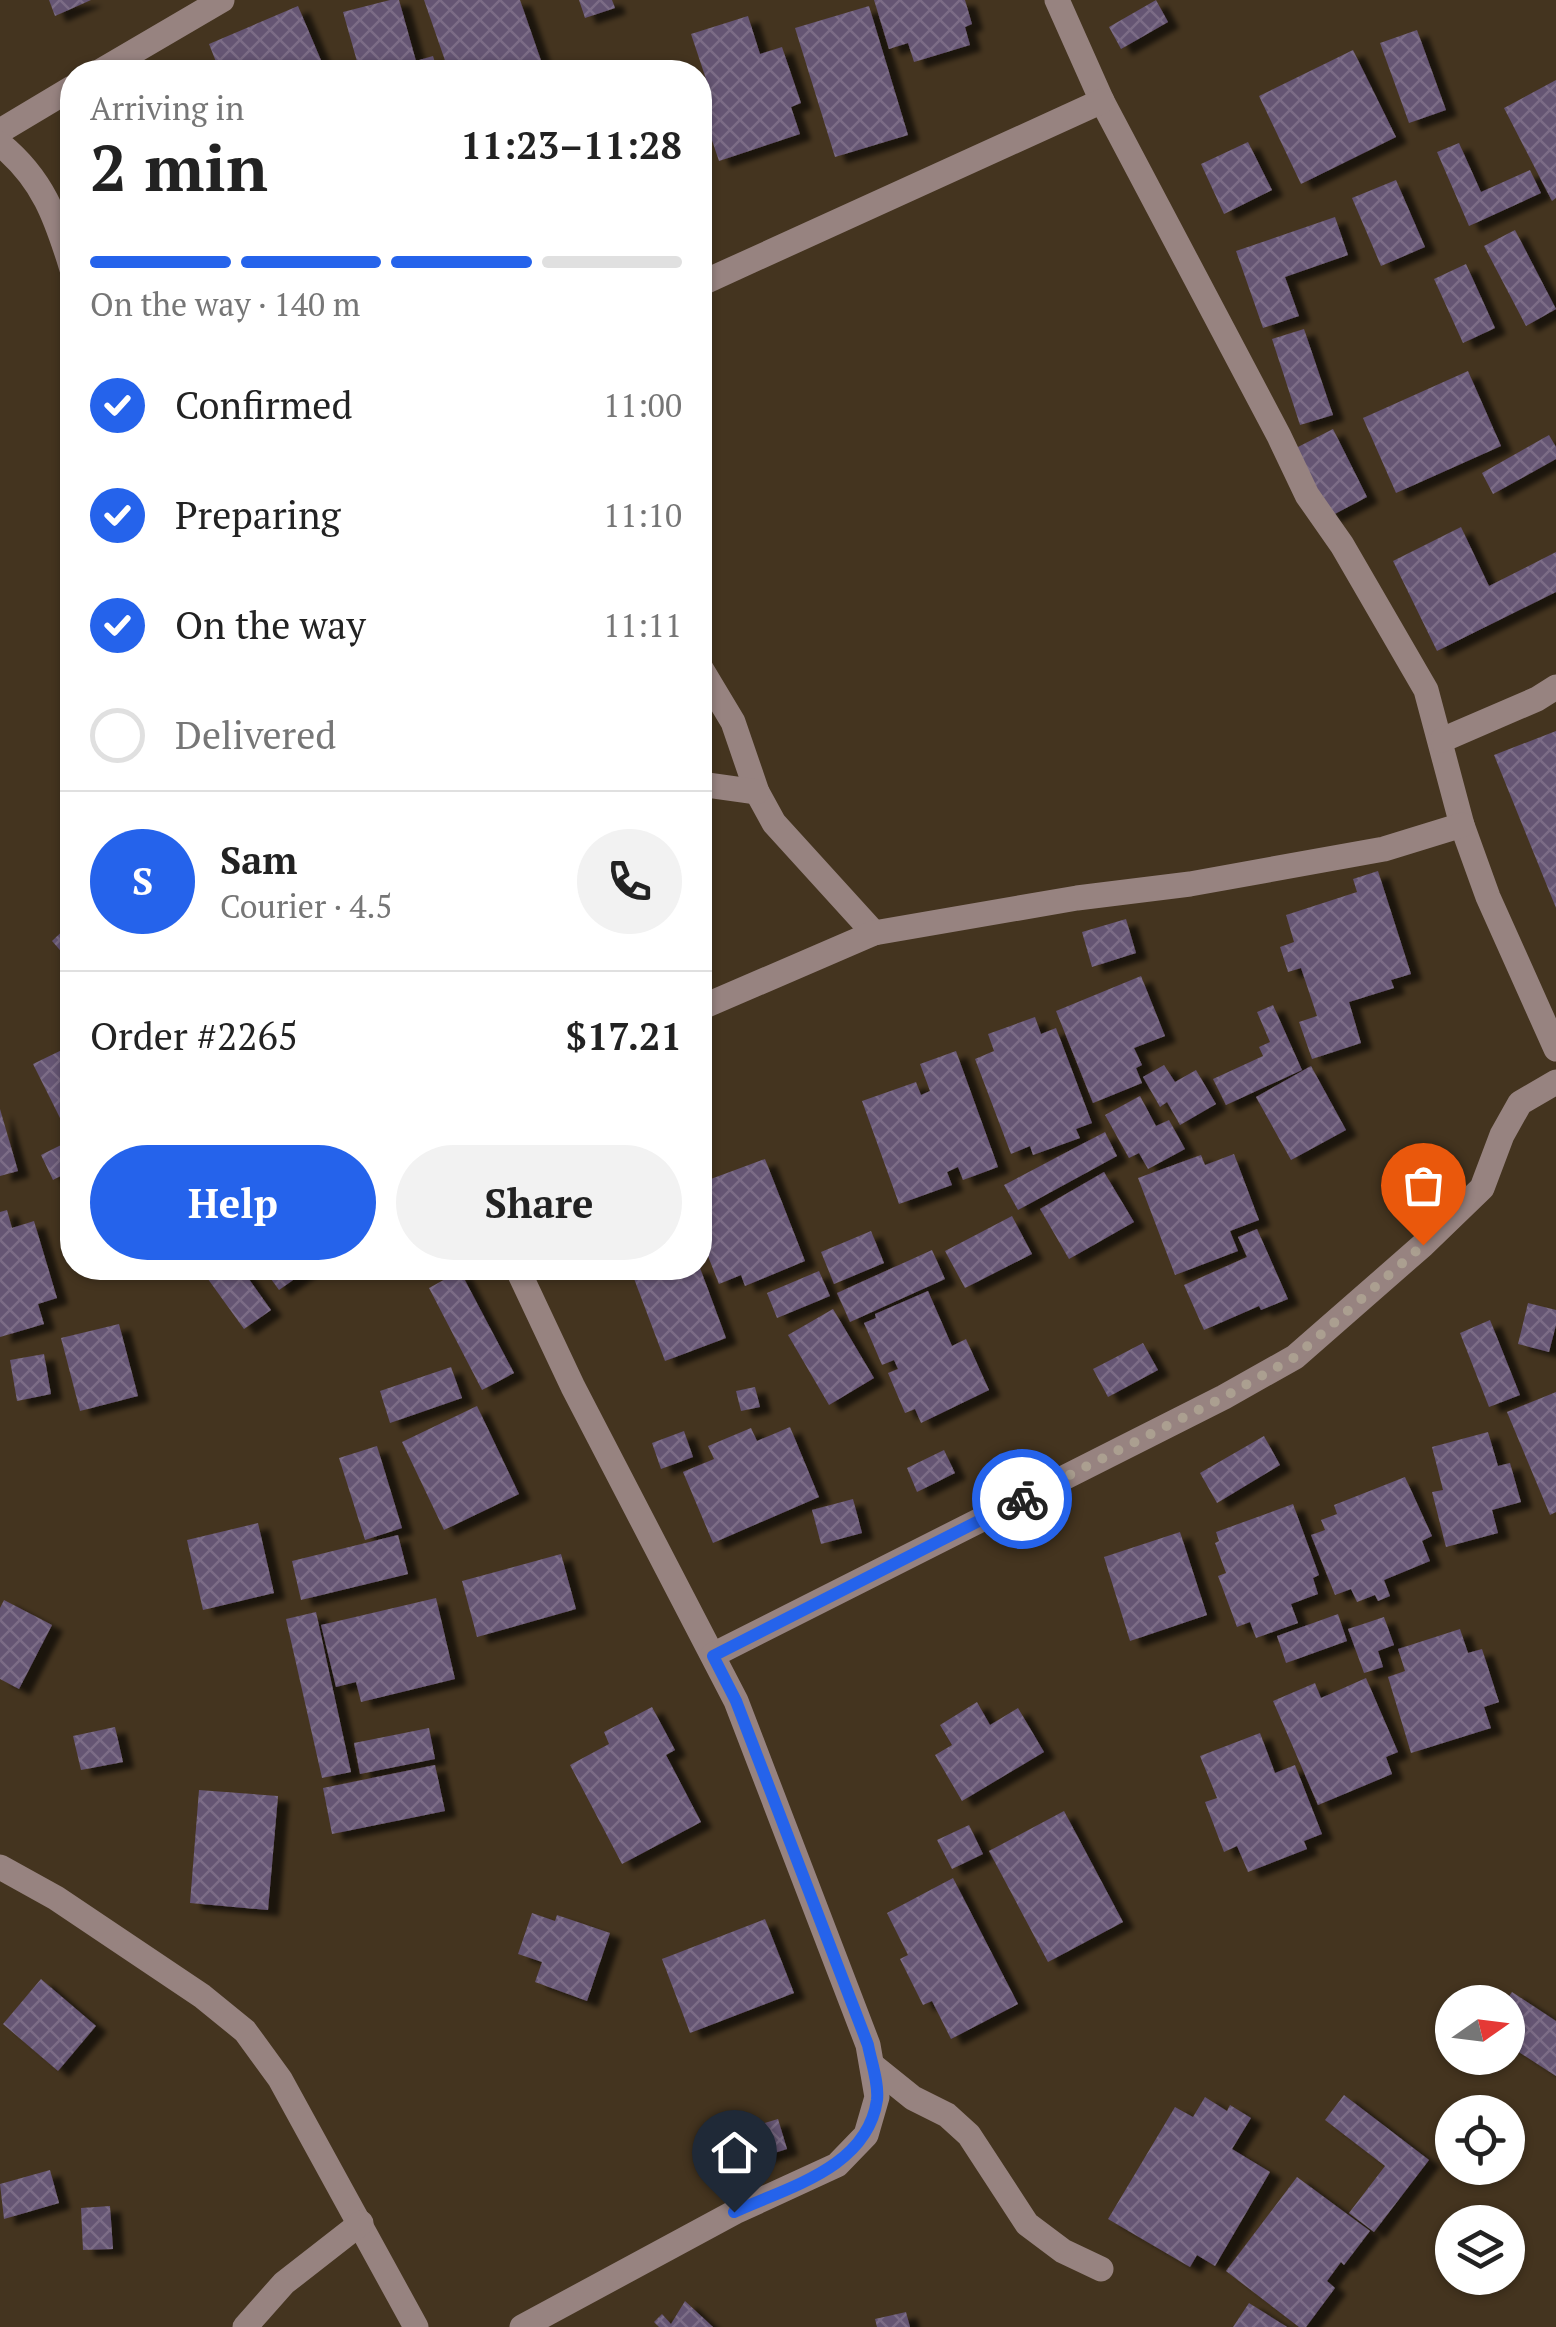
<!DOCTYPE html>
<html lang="en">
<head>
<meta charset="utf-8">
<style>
  :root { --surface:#fff; --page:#f2f2f2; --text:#222; --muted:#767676; --line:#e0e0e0; --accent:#2563eb }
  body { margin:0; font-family:"PT Serif",serif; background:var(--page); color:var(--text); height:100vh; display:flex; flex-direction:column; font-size:38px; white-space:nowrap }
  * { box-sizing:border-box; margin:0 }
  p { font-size:32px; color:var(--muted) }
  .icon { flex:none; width:55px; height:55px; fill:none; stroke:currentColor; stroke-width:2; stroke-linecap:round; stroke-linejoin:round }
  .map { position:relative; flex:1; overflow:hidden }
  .drawer { position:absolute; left:60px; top:60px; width:652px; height:1220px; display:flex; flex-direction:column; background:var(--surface); border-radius:40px; box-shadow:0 2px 8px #0004 }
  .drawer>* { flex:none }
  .needle { width:65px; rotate:76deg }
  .fabs { position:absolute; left:1435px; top:1985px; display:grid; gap:20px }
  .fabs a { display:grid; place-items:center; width:90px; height:90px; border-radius:50%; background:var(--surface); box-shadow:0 2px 8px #0004; font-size:50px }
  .pin { position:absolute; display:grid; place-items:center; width:85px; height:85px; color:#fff; margin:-102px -42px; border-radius:50% 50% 50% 0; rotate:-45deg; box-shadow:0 0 10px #0007 }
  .pin .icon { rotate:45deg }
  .courier { position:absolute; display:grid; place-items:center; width:100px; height:100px; margin:-50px; border:8px solid #2563eb; border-radius:50%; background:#fff; color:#222; box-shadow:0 2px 12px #0007 }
  .headline em { font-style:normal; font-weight:700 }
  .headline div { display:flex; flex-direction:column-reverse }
  .headline { display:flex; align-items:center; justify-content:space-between; height:170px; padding:0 30px }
  h1 { font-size:65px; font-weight:700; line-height:75px }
  .bar { display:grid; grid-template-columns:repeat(4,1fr); gap:15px 10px; align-content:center; height:120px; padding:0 30px }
  .bar i { height:12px; border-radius:8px; background:var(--line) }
  .bar .on { background:var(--accent) }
  .bar p { grid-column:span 4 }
  .line { display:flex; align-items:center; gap:25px; padding:0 30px; border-top:2px solid var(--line) }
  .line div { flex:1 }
  .round { display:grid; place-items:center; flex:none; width:105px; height:105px; border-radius:52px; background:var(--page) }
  ol { padding:0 30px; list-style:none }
  li { display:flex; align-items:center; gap:30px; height:110px }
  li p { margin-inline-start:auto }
  li .icon { padding:10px; border-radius:50%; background:var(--accent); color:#fff; stroke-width:4 }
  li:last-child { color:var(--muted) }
  li i { width:55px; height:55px; border:5px solid var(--line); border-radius:50% }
  .button { display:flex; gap:20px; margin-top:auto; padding:20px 30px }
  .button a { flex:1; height:115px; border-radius:60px; background:var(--accent); color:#fff; font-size:40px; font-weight:700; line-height:115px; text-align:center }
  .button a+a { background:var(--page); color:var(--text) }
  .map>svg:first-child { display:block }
  .building { fill:url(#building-cross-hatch); filter:url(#shadow) }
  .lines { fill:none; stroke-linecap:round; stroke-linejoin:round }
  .minor { stroke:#978380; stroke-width:25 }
  .done { stroke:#ab9f90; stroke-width:10; stroke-dasharray:0 18 }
  .route { stroke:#2563eb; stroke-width:12 }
</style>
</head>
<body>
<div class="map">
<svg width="1556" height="2327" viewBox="0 0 1556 2327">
  <defs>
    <pattern id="building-cross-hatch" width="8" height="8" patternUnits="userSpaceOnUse" patternTransform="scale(2.5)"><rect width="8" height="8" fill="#655473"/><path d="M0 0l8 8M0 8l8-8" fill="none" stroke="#7b6c86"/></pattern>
    <filter id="shadow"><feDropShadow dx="11" dy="6" stdDeviation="2.5" flood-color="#0009"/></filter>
  </defs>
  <rect width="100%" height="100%" fill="#44341f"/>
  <!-- building -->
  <g class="building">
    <path d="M49,0H91L55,16Z"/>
    <path d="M390,0H399L416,61L433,56L438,72H360L343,12Z"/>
    <path d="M424,0H520L545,72H449Z"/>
    <path d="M579,0H612L615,8L585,18Z"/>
    <path d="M874,0H965L972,24L965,27L970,45L914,62L908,43L889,49Z"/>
    <path d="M1156,0L1168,22L1121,49L1109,27Z"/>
    <path d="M298,6L326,72H220L209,44Z"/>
    <path d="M869,6L908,135L835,157L795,28Z"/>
    <path d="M748,16L760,54L782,47L801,103L791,107L800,134L719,161L700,105V95L710,91L691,34Z"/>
    <path d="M1417,30L1446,110L1409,123L1380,43Z"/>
    <path d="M1353,50L1396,137L1301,184L1259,96Z"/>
    <path d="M1556,80V198L1552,201L1504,108Z"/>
    <path d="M1248,142L1272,190L1224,214L1201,164Z"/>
    <path d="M1459,143L1481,192L1530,170L1541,193L1469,226L1437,152Z"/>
    <path d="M1396,180L1425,247L1381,266L1352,198Z"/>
    <path d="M1335,217L1348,255L1285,277L1299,316L1263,328L1236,251Z"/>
    <path d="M1515,230L1556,309L1526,326L1484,246Z"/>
    <path d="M1466,264L1495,328L1463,343L1434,279Z"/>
    <path d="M1304,329L1333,415L1300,425L1272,339Z"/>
    <path d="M1468,371L1501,446L1396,493L1363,418Z"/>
    <path d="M1333,429L1367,497L1329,517L1294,449Z"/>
    <path d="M1549,435L1556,447V459L1493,494L1482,473Z"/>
    <path d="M1461,527L1489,586L1556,552V592L1437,651L1393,561Z"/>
    <path d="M1556,731V908L1494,755Z"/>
    <path d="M72,861V882L62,869Z"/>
    <path d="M1378,871L1411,974L1391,980L1394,988L1349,1002L1361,1043L1312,1059L1299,1022L1317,1016L1301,968L1288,972L1280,947L1294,942L1286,915L1357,892L1353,879Z"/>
    <path d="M1126,919L1136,953L1092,967L1082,932Z"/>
    <path d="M72,922V964L52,941Z"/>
    <path d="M1141,976L1165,1036L1134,1048L1142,1065L1136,1068L1142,1083L1093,1103L1056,1011Z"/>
    <path d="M1273,1005L1302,1070L1226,1105L1213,1079L1263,1056L1259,1047L1270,1042L1257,1012Z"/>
    <path d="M1035,1017L1041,1034L1056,1028L1092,1123L1076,1129L1080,1138L1033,1155L1030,1146L1011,1154L975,1059L994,1051L988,1034Z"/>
    <path d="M66,1048L72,1062V1170L53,1180L41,1155L71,1140L33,1064Z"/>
    <path d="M956,1051L998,1167L963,1180L958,1167L947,1172L952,1185L899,1204L862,1101L916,1082L921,1095L930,1091L920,1064Z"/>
    <path d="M1164,1065L1175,1082L1196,1070L1216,1104L1180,1125L1167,1102L1160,1107L1143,1077Z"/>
    <path d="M1311,1066L1346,1130L1291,1160L1256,1097Z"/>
    <path d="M1140,1096L1156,1126L1169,1120L1185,1149L1148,1169L1139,1153L1129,1158L1105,1115Z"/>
    <path d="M0,1109L18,1171L0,1176Z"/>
    <path d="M1105,1132L1117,1156L1018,1210L1004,1185Z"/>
    <path d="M1234,1154L1259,1220L1230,1231L1238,1251L1175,1275L1138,1178L1201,1155L1205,1165Z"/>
    <path d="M765,1159L805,1261L745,1286L741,1275L719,1284L700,1236V1183Z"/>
    <path d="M1104,1172L1134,1222L1069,1259L1040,1209Z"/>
    <path d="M7,1210L12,1228L34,1221L57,1298L38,1304L44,1324L0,1337V1212Z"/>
    <path d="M1012,1216L1032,1254L965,1288L945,1251Z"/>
    <path d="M1257,1229L1288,1299L1261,1310L1259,1306L1204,1330L1184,1285L1247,1257L1238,1237Z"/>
    <path d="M871,1231L884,1263L834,1284L821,1252Z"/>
    <path d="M932,1250L945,1279L850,1322L837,1293Z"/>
    <path d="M200,1268H241L271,1310L244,1329Z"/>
    <path d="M263,1268H310L279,1290Z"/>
    <path d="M630,1268H700L726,1338L665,1361Z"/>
    <path d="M460,1271L514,1373L482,1390L429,1288Z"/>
    <path d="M819,1271L830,1296L777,1318L767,1293Z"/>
    <path d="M928,1291L952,1346L966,1339L989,1390L921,1423L915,1409L905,1413L888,1373L898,1369L894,1360L882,1365L864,1323L876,1318L875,1314Z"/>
    <path d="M1528,1303L1556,1310V1325L1549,1352L1518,1344Z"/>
    <path d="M833,1309L874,1378L829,1405L788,1335Z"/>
    <path d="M1490,1320L1520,1395L1489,1407L1460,1333Z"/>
    <path d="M119,1324L138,1396L80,1411L61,1338Z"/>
    <path d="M1143,1343L1158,1370L1108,1397L1093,1369Z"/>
    <path d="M44,1354L51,1394L17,1401L10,1360Z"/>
    <path d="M451,1367L462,1398L390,1423L380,1391Z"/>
    <path d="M755,1387L760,1407L741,1411L736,1391Z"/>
    <path d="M1556,1392V1512L1550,1515L1507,1412Z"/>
    <path d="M477,1406L519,1494L444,1530L402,1442Z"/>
    <path d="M790,1427L819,1497L713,1543L683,1472L714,1459L708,1446L751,1428L757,1441Z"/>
    <path d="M684,1431L693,1457L661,1469L652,1443Z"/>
    <path d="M1488,1432L1498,1466L1510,1463L1521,1502L1492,1510L1498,1533L1446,1547L1432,1492L1443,1490L1432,1447Z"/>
    <path d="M1264,1436L1280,1465L1217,1503L1200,1473Z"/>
    <path d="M377,1446L402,1528L365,1540L339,1458Z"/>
    <path d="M944,1450L955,1473L917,1492L907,1468Z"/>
    <path d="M1405,1477L1432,1536L1422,1541L1430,1561L1384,1580L1390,1596L1378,1601L1375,1595L1357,1602L1351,1589L1335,1595L1311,1535L1325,1530L1321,1520L1337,1514L1334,1505Z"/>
    <path d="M853,1499L862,1533L821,1544L812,1510Z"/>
    <path d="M1293,1504L1319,1575L1313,1578L1318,1594L1291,1604L1298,1623L1256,1638L1250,1622L1237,1627L1218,1576L1226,1573L1215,1543L1219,1541L1216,1532Z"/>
    <path d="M258,1523L274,1593L203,1610L187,1540Z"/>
    <path d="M1180,1532L1207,1615L1130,1641L1104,1557Z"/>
    <path d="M398,1535L408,1574L301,1600L292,1561Z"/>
    <path d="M561,1554L576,1609L477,1637L462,1581Z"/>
    <path d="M436,1598L455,1679L361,1702L356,1682L336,1687L321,1625Z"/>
    <path d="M4,1600L52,1625L19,1689L0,1679V1608Z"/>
    <path d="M316,1612L351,1772L322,1778L286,1619Z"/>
    <path d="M1338,1614L1347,1641L1286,1663L1277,1636Z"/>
    <path d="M1384,1617L1394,1645L1378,1651L1383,1667L1364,1673L1348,1629Z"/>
    <path d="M1460,1629L1468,1653L1482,1649L1499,1702L1484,1707L1491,1728L1411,1753L1388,1677L1405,1671L1398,1649Z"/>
    <path d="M1366,1678L1398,1752L1386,1757L1392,1774L1318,1805L1273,1701L1315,1683L1321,1698Z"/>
    <path d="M977,1702L990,1725L1018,1708L1044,1752L962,1801L935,1755L952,1745L940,1725Z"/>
    <path d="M652,1707L675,1750L666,1755L701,1822L622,1864L570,1765L609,1744L604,1732Z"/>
    <path d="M115,1727L123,1762L81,1770L73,1736Z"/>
    <path d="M429,1728L435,1759L360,1774L354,1743Z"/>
    <path d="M1260,1733L1275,1773L1295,1765L1322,1834L1304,1841L1307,1849L1248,1872L1237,1846L1224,1852L1205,1802L1217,1798L1200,1756Z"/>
    <path d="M435,1765L445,1811L332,1834L323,1788Z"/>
    <path d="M199,1790L278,1796L268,1910L190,1903Z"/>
    <path d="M1064,1811L1123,1922L1048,1962L989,1851Z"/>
    <path d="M969,1825L983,1854L952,1869L937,1840Z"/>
    <path d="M953,1878L1018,2004L951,2039L932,2001L923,2005L900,1959L908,1955L887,1913Z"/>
    <path d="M532,1913L555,1921L557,1915L610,1933L587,2001L535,1982L542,1962L518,1954Z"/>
    <path d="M765,1919L794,1993L690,2033L662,1959Z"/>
    <path d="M41,1979L96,2026L58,2071L3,2024Z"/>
    <path d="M1512,1992L1556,2021V2076L1508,2045V2002H1505Z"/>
    <path d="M1344,2095L1429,2160L1374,2232L1349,2213L1385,2166L1325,2120Z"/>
    <path d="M1205,2097L1227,2111L1230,2105L1251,2118L1232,2149L1270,2172L1215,2266L1197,2255L1190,2267L1108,2219L1175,2107L1193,2117Z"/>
    <path d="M778,2119L787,2149L717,2171L708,2140Z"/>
    <path d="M50,2170L59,2203L4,2219L0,2184Z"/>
    <path d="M1297,2177L1370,2231L1344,2265L1341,2262L1327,2281L1335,2288L1306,2327H1299L1226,2271Z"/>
    <path d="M110,2206L113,2249L83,2250L81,2208Z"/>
    <path d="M685,2301L713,2327H659L654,2322L662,2314L671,2324Z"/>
    <path d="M1249,2303L1287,2327H1233Z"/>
    <path d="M906,2312L910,2327H877L875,2319Z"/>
  </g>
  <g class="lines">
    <!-- minor -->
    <g class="minor">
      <path d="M1057,0L1102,101L1279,436L1307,495L1342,545L1426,690L1462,825L1488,897L1556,1049"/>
      <path d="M99,72L222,0"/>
      <path d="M0,131L72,88"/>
      <path d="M0,144C43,179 56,217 72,269"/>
      <path d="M700,284L1102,101"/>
      <path d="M700,667L733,722L757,792L774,823L874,933"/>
      <path d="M1442,740L1537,699L1556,687"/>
      <path d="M700,784L757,792"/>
      <path d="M700,1008L874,933L1077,898L1190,884L1384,849L1462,825"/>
      <path d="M517,1268L573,1387L736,1701L868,2045L877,2097L866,2135L837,2165L735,2212L522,2327"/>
      <path d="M713,1655L1224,1397L1295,1357L1423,1245L1482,1188L1502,1135L1520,1103L1556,1082"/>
      <path d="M0,1867L56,1898L202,1996L245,2031L280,2079L416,2327"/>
      <path d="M872,2065L913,2098L947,2115L969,2135L1027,2224L1063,2251L1101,2269"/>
      <path d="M245,2327L284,2283L361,2223"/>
    </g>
  </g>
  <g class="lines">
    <!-- done -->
    <path class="done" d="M1022,1499L1224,1397L1295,1357L1423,1245"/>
    <!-- route -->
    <path class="route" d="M734,2212C788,2187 867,2168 877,2100C879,2083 871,2061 868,2045L736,1701L713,1656L1022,1499"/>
  </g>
</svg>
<div class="fabs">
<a><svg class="needle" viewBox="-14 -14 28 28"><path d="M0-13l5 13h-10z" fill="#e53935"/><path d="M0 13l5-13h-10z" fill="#767676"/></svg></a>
<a><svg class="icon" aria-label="locate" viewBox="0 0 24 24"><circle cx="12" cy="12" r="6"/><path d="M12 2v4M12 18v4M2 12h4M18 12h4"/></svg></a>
<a><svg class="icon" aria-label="layers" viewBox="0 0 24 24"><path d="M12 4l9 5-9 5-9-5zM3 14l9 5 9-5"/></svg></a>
</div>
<div class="pin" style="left:1423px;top:1245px;background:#ea580c"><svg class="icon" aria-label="bag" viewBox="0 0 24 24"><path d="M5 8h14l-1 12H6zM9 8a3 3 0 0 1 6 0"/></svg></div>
<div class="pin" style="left:734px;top:2212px;background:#1f2937"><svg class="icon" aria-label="home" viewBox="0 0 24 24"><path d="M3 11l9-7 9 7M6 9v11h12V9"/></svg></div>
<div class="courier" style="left:1022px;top:1499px"><svg class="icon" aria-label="bike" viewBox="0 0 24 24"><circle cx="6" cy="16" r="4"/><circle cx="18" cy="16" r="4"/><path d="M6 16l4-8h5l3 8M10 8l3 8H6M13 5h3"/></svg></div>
<section class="drawer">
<div class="headline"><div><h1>2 min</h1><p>Arriving in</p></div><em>11:23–11:28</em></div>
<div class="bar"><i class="on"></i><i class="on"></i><i class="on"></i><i></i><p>On the way · 140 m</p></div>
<ol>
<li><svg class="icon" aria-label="check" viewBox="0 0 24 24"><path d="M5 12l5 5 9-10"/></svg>Confirmed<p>11:00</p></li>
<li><svg class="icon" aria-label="check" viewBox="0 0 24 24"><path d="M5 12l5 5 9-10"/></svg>Preparing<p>11:10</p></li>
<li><svg class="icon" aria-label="check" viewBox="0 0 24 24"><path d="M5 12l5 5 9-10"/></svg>On the way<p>11:11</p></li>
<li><i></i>Delivered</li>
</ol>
<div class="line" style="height:180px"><b class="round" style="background:var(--accent);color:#fff">S</b><div><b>Sam</b><p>Courier · 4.5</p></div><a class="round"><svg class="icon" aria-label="phone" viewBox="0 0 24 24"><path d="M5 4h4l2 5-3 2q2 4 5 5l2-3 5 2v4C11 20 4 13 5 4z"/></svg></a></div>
<div class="line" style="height:130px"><div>Order #2265</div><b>$17.21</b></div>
<div class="button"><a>Help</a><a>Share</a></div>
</section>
</div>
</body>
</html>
